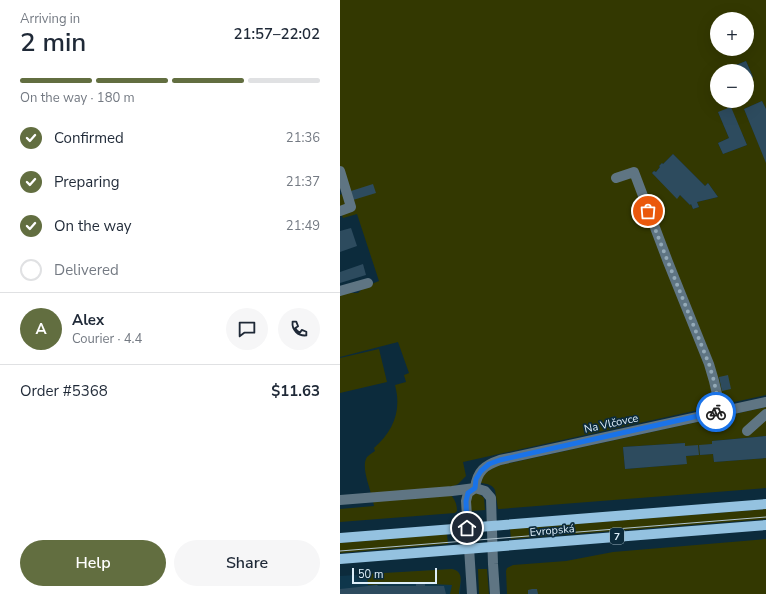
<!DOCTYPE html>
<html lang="en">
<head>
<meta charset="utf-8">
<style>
  :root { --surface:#fff; --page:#f6f6f7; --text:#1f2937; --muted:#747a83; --line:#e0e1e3; --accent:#626e40 }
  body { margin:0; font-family:"Nunito Sans",sans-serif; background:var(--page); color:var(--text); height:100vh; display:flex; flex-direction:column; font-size:15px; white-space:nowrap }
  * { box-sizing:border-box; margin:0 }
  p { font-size:13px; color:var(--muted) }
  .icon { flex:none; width:22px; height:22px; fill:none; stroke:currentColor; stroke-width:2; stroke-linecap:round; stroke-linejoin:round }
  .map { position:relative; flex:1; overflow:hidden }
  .panel { display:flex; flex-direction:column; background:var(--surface); width:340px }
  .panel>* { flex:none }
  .buttons { position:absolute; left:370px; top:12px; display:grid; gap:8px }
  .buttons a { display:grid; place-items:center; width:44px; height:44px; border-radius:50%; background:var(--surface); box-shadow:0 4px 16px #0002; font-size:20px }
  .scale { position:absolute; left:12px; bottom:10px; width:85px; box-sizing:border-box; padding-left:4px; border:2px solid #ddeef9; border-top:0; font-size:11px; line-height:14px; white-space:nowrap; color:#ddeef9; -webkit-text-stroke:3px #0c2b3c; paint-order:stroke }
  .pin { position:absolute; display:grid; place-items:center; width:34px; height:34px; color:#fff; margin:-17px; border:2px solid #fff; border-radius:50%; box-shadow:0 1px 4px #0007 }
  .courier { position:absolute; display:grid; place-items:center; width:40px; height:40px; margin:-20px; border:3px solid #1a73e8; border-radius:50%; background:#fff; color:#222; box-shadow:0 1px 5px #0007 }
  .head em { font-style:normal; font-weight:600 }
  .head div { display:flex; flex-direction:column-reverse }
  .head { display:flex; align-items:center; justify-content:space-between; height:68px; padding:0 20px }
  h1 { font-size:26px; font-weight:600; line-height:30px }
  .bar { display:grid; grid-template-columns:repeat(4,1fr); gap:6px 4px; align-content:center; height:48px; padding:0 20px }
  .bar i { height:5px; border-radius:3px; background:var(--line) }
  .bar .active { background:var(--accent) }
  .bar p { grid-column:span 4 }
  .line { display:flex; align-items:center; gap:10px; padding:0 20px; border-top:1px solid var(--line) }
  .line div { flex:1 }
  .round { display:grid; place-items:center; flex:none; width:42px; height:42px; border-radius:21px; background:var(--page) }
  ol { padding:0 20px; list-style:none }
  li { display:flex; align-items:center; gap:12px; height:44px }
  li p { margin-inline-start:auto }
  li .icon { padding:4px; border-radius:50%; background:var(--accent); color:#fff; stroke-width:4 }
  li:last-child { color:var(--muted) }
  li i { width:22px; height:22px; border:2px solid var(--line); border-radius:50% }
  .button { display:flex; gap:8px; margin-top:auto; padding:8px 20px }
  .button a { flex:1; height:46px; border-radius:24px; background:var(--accent); color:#fff; font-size:16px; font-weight:600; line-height:46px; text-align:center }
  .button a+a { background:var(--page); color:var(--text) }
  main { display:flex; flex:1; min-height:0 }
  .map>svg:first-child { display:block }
  .built { fill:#0e364b }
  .green { fill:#333801; fill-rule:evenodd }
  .building { fill:#2d4b5e }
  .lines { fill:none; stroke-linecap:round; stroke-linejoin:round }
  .minor { stroke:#5f7583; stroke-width:10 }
  .major { stroke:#94c2e0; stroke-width:10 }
  .tram { stroke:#afc3cf; stroke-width:1 }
  .done { stroke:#94aab7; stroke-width:4; stroke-dasharray:0 7.2 }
  .route { stroke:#1a73e8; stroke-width:5 }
  .labels { text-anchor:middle; stroke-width:3.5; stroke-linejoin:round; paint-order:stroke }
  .shield { fill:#0c2b3c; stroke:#9eb4c0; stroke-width:1 }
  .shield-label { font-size:10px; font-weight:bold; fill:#ddeef9 }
  .street-label { font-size:11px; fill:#ddeef9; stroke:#0c2b3c }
</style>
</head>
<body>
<main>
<section class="panel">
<div class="head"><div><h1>2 min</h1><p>Arriving in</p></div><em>21:57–22:02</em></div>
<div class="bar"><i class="active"></i><i class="active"></i><i class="active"></i><i></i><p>On the way · 180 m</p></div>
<ol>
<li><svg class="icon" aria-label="check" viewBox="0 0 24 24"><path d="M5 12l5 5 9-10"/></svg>Confirmed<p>21:36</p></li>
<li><svg class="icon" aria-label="check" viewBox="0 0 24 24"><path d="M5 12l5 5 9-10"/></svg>Preparing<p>21:37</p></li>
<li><svg class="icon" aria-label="check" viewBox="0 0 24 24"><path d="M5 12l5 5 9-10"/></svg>On the way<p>21:49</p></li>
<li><i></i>Delivered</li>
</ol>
<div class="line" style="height:72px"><b class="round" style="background:var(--accent);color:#fff">A</b><div><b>Alex</b><p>Courier · 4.4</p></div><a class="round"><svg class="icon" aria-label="chat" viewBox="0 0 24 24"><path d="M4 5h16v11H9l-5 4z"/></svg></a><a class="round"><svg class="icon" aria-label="phone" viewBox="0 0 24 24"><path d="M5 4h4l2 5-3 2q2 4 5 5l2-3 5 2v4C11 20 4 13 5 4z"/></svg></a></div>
<div class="line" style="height:52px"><div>Order #5368</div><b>$11.63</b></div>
<div class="button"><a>Help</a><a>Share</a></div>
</section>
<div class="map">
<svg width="426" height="594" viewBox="0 0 426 594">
  <rect width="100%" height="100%" fill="#0c2b3c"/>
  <!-- built -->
  <path class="built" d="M112,569L115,570L118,572L121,580L120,594H0V576Z"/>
  <!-- green -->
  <g class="green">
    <path d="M0,0H426V109L422,101L404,109L426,162V395L123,462L126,476L118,484L109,488L31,494C29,485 21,466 27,457C29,455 32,453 35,451L34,448C53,431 62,411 55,385L66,382L64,375L69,373L58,342L0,357V295L6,293H18L24,287L39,281L17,214L3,218L0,209V195L2,194L0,187ZM377,19H407V49H377ZM406,61L413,77L407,80V101H377V71H381ZM378,112L402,133L407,145L383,154L378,143L389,138ZM333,154L365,186L368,183L378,197L357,202L359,207L353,209L351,204L350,205L340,195L337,198L312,173L314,171L316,172L320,167L319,166L322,163L323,164Z"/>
    <path d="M39,349L47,382L0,393V358Z"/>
    <path d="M426,407V436L372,441V444L359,446L360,455L373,454L374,462L426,458V488L160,509H158L155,490C152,484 147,484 141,483L140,481L141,476L156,466ZM345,443V446L358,455L346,456V464L285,469L283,447Z"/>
    <path d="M138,493L144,498L145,510L130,511L131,494Z"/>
    <path d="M111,495C115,500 117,504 117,511L115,513L0,522V509L34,506L33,501Z"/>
    <path d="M426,509V519L171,539L170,529Z"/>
    <path d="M107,534L108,544L0,553V543Z"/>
    <path d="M426,539V594H167L166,571L167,568L173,565L226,561L273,552Z"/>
    <path d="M112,569C126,572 119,586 119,594H110L112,585C84,583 56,583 28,585L27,574Z"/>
    <path d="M138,569H147L149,594H139Z"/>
  </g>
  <!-- building -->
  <g class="building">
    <path d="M406,61L413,77L407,80V71H381Z"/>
    <path d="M422,101L426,109V163L404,109Z"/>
    <path d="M391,107L407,145L383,154L378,143L389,138L378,112Z"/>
    <path d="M333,154L365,186L368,183L378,197L357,202L359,207L353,209L351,204L350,205L340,195L337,199L312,173L314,171L316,172L320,167L319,166L322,163L323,164Z"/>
    <path d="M33,184L36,193L13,200L11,191Z"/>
    <path d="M11,228L17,246L0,252V231Z"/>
    <path d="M23,264L26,275L0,283V272Z"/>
    <path d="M388,375L391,389L382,391L379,377Z"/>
    <path d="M426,436V458L374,462L373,454L360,455L359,445L372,444V441Z"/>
    <path d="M345,443V446L358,445L359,455L346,456L347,464L285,469L283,447Z"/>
    <path d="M76,584H85V586H104L106,594H0V589L37,585L38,586H76Z"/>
    <path d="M192,589H197L198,594H188V590Z"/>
  </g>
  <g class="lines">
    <!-- minor -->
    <g class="minor">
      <path d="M0,171L11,207L0,211"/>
      <path d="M276,178L294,172L328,262L369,364L374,381L381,411"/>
      <path d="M0,291L28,283"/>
      <path d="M407,431L426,414"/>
      <path d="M0,500L112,491L135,488L145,491L151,498L153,564L155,594"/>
      <path d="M132,594L126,501L128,493L135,488C137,471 145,465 160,460L426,402"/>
    </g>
    <!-- major -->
    <g class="major">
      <path d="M0,538L426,504"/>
      <path d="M0,559L426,525"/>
    </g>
    <!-- tram -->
    <path class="tram" d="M0,551L426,517"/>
  </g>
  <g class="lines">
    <!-- done -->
    <path class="done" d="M308,211L328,262L369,364L374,381L380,411L376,412"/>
    <!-- route -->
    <path class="route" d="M127,528L126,501L128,493L135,488L136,479L141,471L149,464L160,460L376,412"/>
  </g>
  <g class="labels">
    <!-- shield labels -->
    <rect class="shield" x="270" y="528" width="14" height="16" rx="3"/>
    <g class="shield-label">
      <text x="277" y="540">7</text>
    </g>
    <!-- street labels -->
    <g class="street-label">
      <text transform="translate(271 423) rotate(-12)" y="4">Na Vlčovce</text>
      <text transform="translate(212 530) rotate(-5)" y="4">Evropská</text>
    </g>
  </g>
</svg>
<div class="buttons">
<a>+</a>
<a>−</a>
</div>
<div class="scale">50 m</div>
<div class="pin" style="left:308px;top:211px;background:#ea580c"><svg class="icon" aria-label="bag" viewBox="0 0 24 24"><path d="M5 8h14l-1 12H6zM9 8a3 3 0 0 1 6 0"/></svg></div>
<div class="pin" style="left:127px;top:528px;background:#1f2937"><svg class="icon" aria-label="home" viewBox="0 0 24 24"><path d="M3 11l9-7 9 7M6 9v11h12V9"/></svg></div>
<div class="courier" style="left:376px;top:412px"><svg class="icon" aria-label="bike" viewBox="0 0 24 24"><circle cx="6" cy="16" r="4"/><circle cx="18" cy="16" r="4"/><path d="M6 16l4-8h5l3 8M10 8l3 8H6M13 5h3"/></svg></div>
</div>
</main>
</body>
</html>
